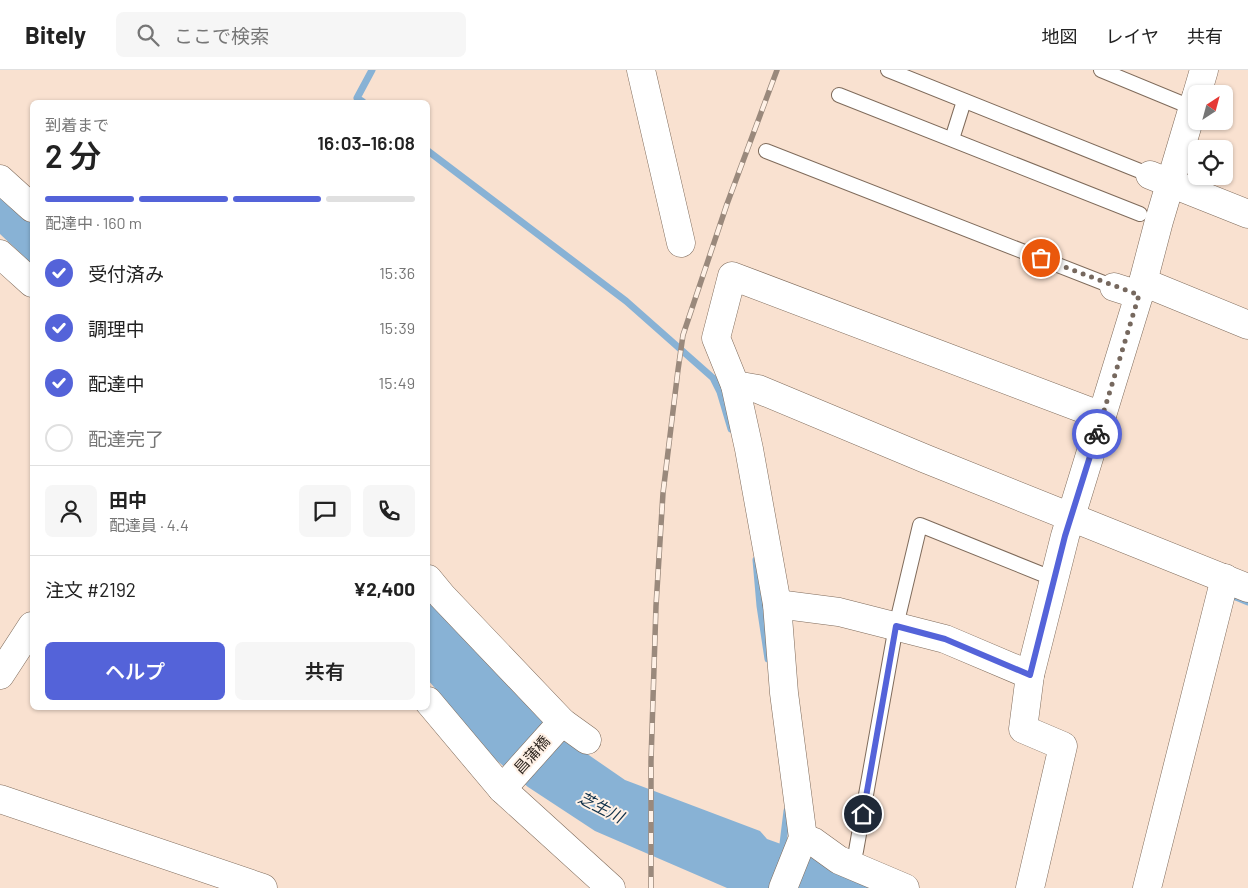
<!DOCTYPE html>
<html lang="ja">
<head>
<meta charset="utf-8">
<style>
  :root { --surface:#fff; --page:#f6f6f6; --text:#222; --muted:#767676; --line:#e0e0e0; --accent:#5463d9 }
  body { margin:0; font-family:Barlow,"Noto Sans JP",sans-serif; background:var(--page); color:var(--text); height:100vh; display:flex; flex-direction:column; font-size:19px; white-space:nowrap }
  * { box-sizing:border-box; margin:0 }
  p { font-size:16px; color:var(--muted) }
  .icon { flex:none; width:28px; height:28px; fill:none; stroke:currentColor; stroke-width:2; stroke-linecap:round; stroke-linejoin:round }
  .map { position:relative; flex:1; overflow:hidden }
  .panel { position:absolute; left:30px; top:30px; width:400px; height:610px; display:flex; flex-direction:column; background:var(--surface); border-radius:8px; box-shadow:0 1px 4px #0004 }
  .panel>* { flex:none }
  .needle { width:32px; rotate:36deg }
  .tools { position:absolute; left:1188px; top:15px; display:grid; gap:10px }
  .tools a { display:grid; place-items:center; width:45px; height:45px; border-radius:8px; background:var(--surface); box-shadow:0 1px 4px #0004; font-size:25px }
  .pin { position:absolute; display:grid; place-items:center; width:42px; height:42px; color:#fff; margin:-21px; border:2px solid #fff; border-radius:50%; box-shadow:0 1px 5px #0007 }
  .courier { position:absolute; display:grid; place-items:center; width:50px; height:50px; margin:-25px; border:4px solid #5463d9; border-radius:50%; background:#fff; color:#222; box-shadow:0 1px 6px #0007 }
  .overview em { font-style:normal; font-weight:600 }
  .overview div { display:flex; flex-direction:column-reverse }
  .overview { display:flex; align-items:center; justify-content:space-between; height:85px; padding:0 15px }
  h1 { font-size:32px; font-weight:600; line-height:38px }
  .bar { display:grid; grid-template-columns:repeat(4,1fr); gap:8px 5px; align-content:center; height:60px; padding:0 15px }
  .bar i { height:6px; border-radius:4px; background:var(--line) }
  .bar .active { background:var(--accent) }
  .bar p { grid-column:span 4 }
  .line { display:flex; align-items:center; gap:12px; padding:0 15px; border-top:1px solid var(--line) }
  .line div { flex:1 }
  .round { display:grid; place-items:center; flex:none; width:52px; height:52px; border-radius:8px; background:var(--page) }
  ol { padding:0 15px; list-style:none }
  li { display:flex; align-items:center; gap:15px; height:55px }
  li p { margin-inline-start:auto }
  li .icon { padding:5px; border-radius:50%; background:var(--accent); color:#fff; stroke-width:4 }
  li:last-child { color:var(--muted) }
  li i { width:28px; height:28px; border:2px solid var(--line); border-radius:50% }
  .cta { display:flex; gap:10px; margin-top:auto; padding:10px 15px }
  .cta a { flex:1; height:58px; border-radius:8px; background:var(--accent); color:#fff; font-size:20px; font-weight:600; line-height:58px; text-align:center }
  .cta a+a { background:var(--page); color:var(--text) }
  header { display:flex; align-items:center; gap:30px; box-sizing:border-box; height:70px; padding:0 25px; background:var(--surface); border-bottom:1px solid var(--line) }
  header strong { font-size:24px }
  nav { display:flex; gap:28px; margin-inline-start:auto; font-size:18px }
  .search { width:350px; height:45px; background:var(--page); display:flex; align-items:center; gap:12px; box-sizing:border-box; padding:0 18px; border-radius:8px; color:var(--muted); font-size:19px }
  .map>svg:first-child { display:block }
  .water { fill:#88b2d5 }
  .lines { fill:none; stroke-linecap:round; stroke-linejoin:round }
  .stream { stroke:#88b2d5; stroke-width:7 }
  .service-casing { stroke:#7f6b5b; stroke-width:16 }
  .minor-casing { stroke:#7f6b5b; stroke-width:29 }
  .service { stroke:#fff; stroke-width:14 }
  .minor { stroke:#fff; stroke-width:28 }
  .rail-casing { stroke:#9a897c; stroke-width:5.5 }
  .rail { stroke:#fff1e6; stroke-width:4; stroke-dasharray:11; stroke-linecap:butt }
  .done { stroke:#76685e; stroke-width:5; stroke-dasharray:0 9 }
  .route { stroke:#5463d9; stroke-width:6 }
  .labels { text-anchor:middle; stroke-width:4; stroke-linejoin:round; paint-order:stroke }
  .street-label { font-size:15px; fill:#302720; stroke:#fff1e6 }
  .water-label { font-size:16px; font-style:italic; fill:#0f3049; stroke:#fff1e6 }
</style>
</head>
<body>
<header>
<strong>Bitely</strong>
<div class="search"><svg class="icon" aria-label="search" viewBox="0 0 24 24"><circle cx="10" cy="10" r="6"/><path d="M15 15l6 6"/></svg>ここで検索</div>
<nav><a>地図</a><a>レイヤ</a><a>共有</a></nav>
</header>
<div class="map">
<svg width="1248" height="818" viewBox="0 0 1248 818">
  <rect width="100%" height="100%" fill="#f9e1d0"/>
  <!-- water -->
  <g class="water">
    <path d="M0,119L32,148V194L0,164Z"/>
    <path d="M428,516L567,670L625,710L760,761L767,769L820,788L892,818H727L595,761L528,717L494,688L428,610Z"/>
  </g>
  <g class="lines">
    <!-- stream -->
    <g class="stream">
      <path d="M363,32L357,28L372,0"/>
      <path d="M428,81L626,231L713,308L720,322L731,359"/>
      <path d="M756,490L760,536L768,589"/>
      <path d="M1236,527L1248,532"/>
      <path d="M782,782L787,741"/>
    </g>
    <defs>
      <g id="service">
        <path d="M888,0L1150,105"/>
        <path d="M1101,0L1193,38"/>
        <path d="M839,25L1140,144"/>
        <path d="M952,69L964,31"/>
        <path d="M766,81L1114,217"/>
        <path d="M852,796L856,781L896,556L920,455L1054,509"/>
      </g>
      <g id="minor">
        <path d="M641,0L681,173"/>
        <path d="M1197,24L1204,0"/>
        <path d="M1150,105L1248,144"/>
        <path d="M0,109L32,138"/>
        <path d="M0,184L32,213"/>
        <path d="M1143,212L1248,255"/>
        <path d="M1114,217L1139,225"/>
        <path d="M735,315L758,319L926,389L1248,518"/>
        <path d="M428,509L442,526L562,652L587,670"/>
        <path d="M777,534L839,542L945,569L1030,605"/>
        <path d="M0,605L32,556"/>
        <path d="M428,631L502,719L611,818"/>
        <path d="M502,719L562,652"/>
        <path d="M0,729L263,818"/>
        <path d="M803,768L814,772L839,790L905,818"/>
        <path d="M783,818L803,768L784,623L777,534L749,379L735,315L716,268L732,206L1102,346"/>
        <path d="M1030,818L1063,676L1023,659L1030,605L1065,466L1143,212L1159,151L1196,27"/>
        <path d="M1147,818L1225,508"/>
      </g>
    </defs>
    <!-- service casing -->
    <use href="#service" class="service-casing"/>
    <!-- minor casing -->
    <use href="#minor" class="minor-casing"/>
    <!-- service -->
    <use href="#service" class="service"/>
    <!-- minor -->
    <use href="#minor" class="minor"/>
    <defs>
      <path id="rail" d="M651,818V691L656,536L663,423L678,300L683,265L727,134L777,0"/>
    </defs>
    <!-- rail casing -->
    <use href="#rail" class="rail-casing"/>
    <!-- rail -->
    <use href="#rail" class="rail"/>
  </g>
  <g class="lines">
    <!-- done -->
    <path class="done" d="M1041,188L1139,225L1097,364"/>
    <!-- route -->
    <path class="route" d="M863,744L896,556L945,569L1030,605L1065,466L1097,364"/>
  </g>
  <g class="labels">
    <!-- street labels -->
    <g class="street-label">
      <text transform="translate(532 685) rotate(-48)" y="5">昌蒲橋</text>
    </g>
    <!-- water labels -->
    <g class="water-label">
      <text transform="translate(601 737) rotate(27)" y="6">芝生川</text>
    </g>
  </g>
</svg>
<div class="tools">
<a><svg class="needle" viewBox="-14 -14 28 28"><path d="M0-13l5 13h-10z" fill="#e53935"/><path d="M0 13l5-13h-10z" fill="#767676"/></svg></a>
<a><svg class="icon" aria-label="locate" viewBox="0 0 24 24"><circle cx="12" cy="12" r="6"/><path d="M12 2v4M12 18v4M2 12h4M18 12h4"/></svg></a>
</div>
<div class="pin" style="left:1041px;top:188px;background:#ea580c"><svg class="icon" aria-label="bag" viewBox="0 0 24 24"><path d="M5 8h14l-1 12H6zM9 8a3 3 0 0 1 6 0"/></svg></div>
<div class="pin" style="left:863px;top:744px;background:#1f2937"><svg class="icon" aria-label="home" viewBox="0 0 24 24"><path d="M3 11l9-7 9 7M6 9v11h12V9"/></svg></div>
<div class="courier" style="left:1097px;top:364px"><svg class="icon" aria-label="bike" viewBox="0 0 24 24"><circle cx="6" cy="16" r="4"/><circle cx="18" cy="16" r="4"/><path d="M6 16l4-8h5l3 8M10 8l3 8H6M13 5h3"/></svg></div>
<section class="panel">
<div class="overview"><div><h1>2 分</h1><p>到着まで</p></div><em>16:03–16:08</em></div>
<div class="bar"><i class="active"></i><i class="active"></i><i class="active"></i><i></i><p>配達中 · 160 m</p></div>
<ol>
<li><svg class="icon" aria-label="check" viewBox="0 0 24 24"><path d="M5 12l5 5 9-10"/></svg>受付済み<p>15:36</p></li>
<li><svg class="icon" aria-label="check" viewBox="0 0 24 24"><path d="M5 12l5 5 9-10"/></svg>調理中<p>15:39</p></li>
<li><svg class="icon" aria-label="check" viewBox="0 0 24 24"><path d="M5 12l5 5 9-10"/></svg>配達中<p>15:49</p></li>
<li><i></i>配達完了</li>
</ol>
<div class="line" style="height:90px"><a class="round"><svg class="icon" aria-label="person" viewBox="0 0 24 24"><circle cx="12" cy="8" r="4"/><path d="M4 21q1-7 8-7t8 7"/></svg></a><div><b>田中</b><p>配達員 · 4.4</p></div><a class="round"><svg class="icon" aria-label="chat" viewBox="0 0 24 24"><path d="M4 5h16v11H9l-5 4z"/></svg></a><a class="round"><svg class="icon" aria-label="phone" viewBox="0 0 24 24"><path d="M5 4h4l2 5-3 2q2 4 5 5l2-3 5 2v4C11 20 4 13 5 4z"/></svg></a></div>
<div class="line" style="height:65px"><div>注文 #2192</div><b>¥2,400</b></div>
<div class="cta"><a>ヘルプ</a><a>共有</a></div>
</section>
</div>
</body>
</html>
